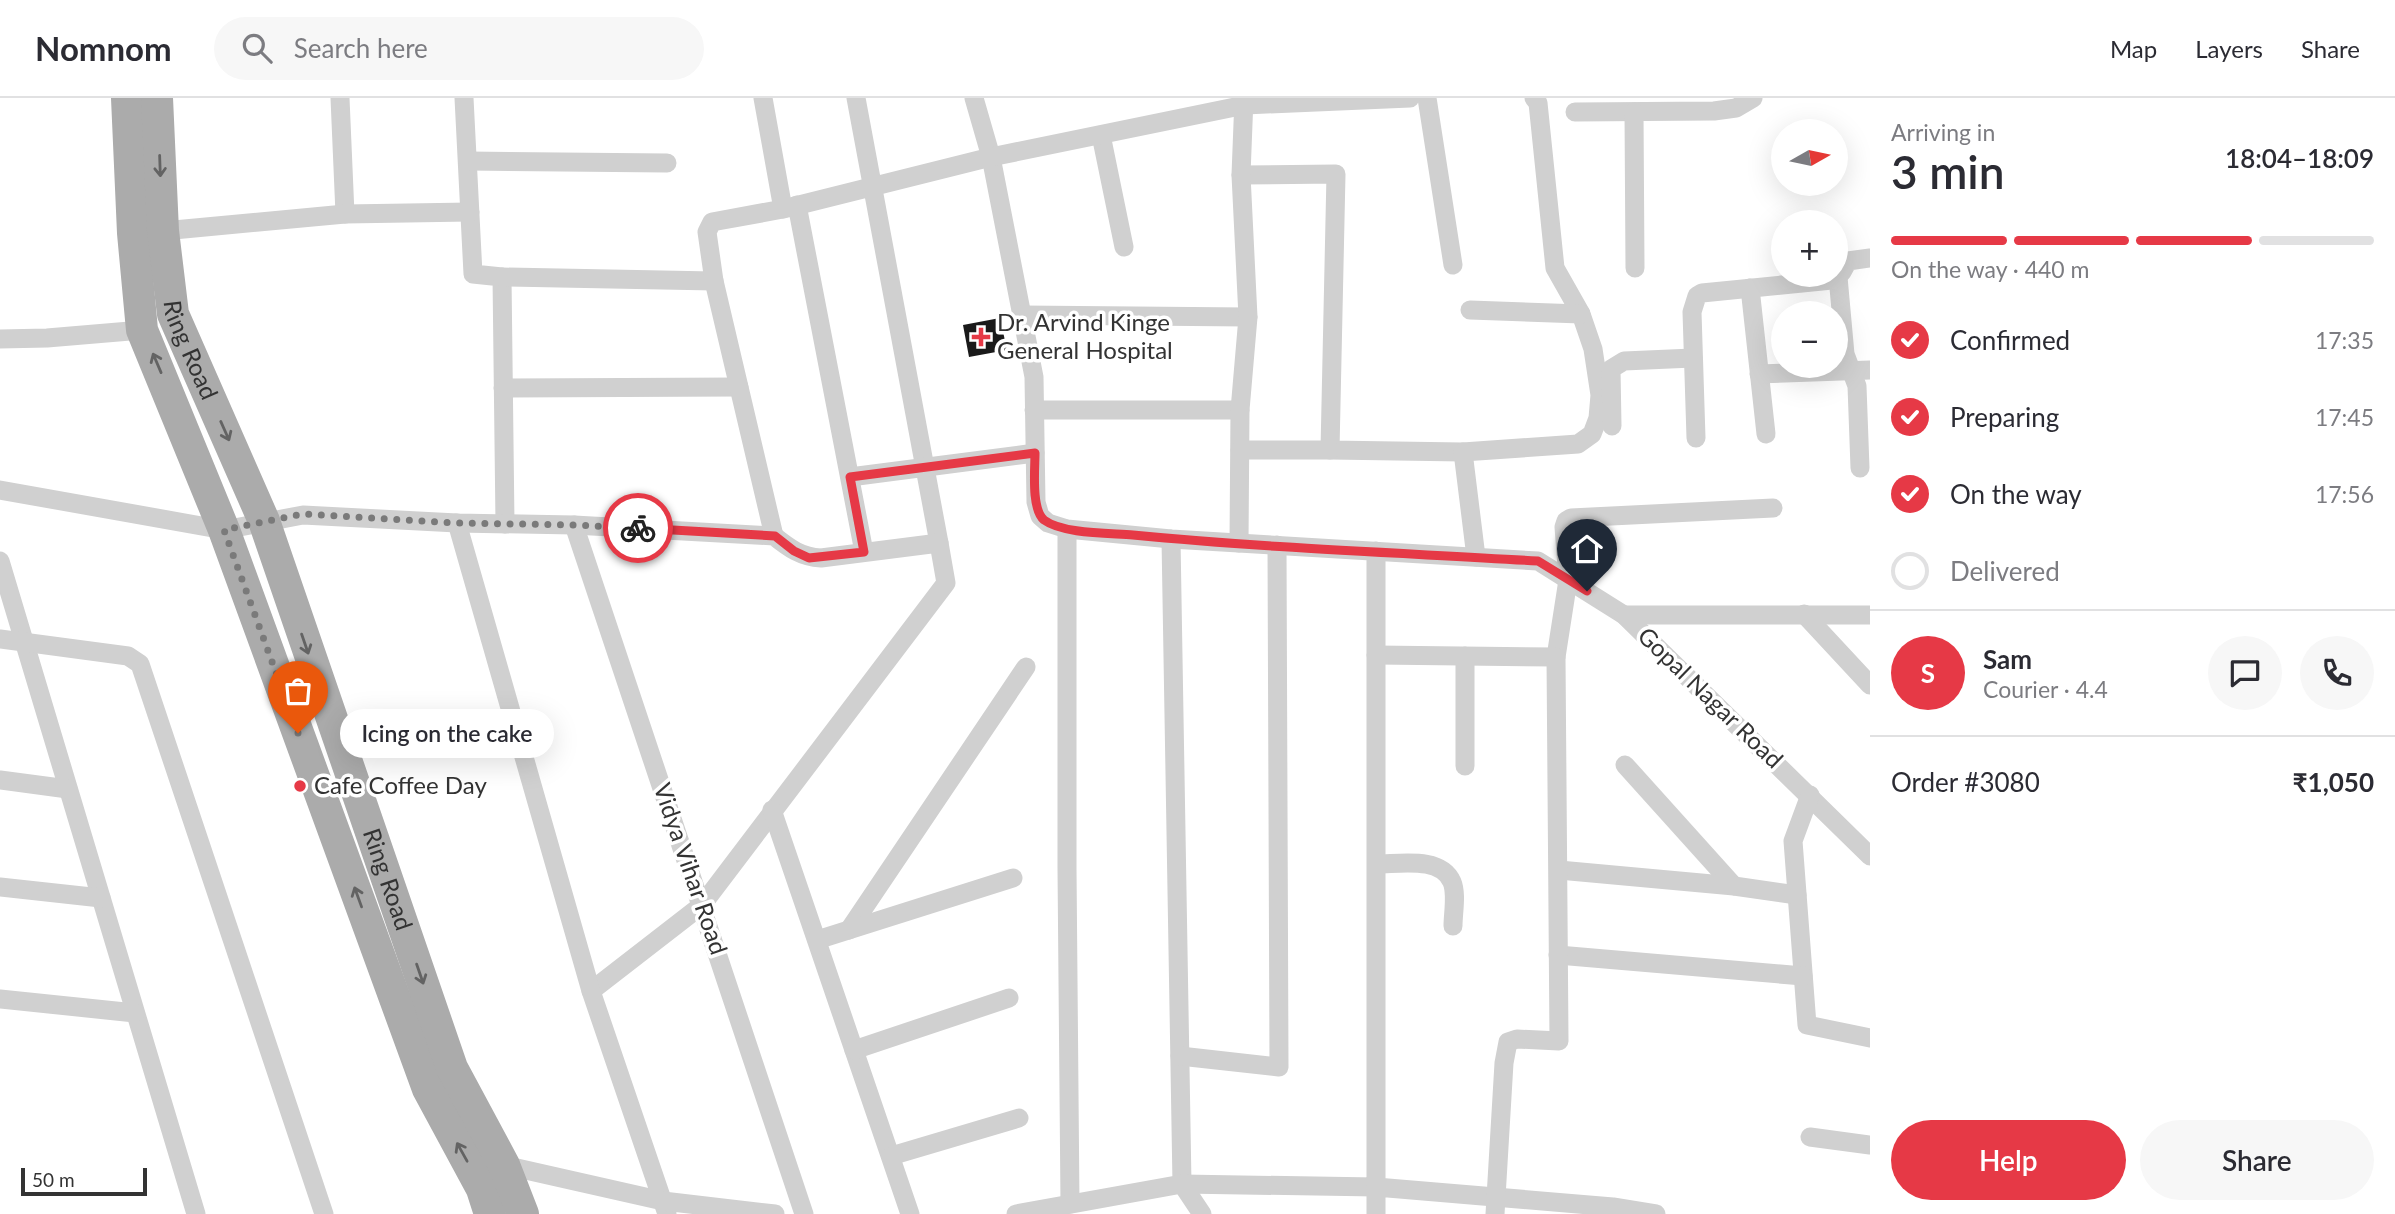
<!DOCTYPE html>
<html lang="en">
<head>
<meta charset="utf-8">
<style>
  :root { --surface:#fff; --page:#f7f7f7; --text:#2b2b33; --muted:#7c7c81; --line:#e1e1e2; --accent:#e63946 }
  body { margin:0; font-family:Lato,sans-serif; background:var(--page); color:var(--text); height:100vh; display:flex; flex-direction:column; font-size:26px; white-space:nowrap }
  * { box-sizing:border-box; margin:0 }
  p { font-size:23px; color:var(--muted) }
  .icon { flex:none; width:38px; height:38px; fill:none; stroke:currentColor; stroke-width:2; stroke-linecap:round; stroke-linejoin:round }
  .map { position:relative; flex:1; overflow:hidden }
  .side { display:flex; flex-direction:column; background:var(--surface); width:525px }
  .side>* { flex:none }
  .needle { width:46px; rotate:81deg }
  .controls { position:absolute; left:1771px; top:21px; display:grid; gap:14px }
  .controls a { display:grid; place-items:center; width:77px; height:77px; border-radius:50%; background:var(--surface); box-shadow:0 7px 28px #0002; font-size:35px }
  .scale { position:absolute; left:21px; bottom:18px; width:126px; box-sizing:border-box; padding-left:7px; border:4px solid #333; border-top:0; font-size:19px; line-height:24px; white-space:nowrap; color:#333; -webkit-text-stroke:5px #fff; paint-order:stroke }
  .pin { position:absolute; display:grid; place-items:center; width:60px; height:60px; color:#fff; margin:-72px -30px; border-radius:50% 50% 50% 0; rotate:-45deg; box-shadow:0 0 7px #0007 }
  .pin .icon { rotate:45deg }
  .courier { position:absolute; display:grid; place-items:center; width:70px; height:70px; margin:-35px; border:5px solid #e63946; border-radius:50%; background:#fff; color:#222; box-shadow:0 2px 9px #0007 }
  .bubble { position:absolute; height:49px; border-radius:24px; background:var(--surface); box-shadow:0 7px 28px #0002; font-size:23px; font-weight:600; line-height:49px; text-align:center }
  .summary em { font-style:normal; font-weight:600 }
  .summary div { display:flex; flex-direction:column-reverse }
  .summary { display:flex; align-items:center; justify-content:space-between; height:119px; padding:0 21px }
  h1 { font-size:46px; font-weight:600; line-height:52px }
  .bar { display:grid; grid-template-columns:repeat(4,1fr); gap:10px 7px; align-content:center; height:84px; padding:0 21px }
  .bar i { height:9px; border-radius:5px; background:var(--line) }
  .bar .selected { background:var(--accent) }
  .bar p { grid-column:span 4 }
  .line { display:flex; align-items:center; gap:18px; padding:0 21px; border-top:2px solid var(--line) }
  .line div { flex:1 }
  .round { display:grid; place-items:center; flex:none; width:74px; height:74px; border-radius:37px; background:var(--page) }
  ol { padding:0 21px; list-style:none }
  li { display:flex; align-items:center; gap:21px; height:77px }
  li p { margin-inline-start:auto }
  li .icon { padding:7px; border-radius:50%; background:var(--accent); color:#fff; stroke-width:4 }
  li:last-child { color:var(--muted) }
  li i { width:38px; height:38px; border:4px solid var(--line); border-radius:50% }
  .action { display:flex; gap:14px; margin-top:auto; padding:14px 21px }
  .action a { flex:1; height:80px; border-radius:42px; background:var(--accent); color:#fff; font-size:28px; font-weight:600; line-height:80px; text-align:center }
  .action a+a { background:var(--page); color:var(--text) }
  header { display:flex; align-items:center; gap:42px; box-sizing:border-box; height:98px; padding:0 35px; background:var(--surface); border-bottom:2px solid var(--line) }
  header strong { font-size:33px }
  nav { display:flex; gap:38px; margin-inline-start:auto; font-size:24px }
  .search { width:490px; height:63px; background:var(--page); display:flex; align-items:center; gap:18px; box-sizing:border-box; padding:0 24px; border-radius:38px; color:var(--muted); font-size:26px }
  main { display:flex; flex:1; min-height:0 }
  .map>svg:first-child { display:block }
  .building { fill:#1a1a1a }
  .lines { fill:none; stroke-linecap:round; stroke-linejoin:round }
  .street { stroke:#d0d0d0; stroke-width:19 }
  .primary { stroke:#ababab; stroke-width:32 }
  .oneway { stroke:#636363 }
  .done { stroke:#7a7a7a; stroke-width:7; stroke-dasharray:0 12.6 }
  .route { stroke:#e63946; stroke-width:9 }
  .poi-dot { fill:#e63946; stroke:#fff; stroke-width:2.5 }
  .labels { text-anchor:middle; stroke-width:7; stroke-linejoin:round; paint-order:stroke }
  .poi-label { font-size:24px; fill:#333; stroke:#fff; text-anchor:start }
  .street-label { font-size:24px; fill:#333; stroke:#fff }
</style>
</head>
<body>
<header>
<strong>Nomnom</strong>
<div class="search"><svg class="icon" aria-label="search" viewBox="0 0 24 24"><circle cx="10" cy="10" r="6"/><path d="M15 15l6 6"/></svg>Search here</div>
<nav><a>Map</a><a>Layers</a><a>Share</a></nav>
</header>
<main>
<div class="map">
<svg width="1870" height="1116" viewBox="0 0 1870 1116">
  <rect width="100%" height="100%" fill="#fff"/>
  <!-- building -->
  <path class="building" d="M1000,220L1007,252L969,259L963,227Z"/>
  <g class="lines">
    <!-- street -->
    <g class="street">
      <path d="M340,0L345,116"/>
      <path d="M464,0L473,176L502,179L505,426"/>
      <path d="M763,0L783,111"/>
      <path d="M856,0L939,445"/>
      <path d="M974,0L991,59L1034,279L1036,404L1040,418L1048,425L1067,431L1171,441L1538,463L1624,517L1870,758"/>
      <path d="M1427,0L1453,167"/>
      <path d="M1575,14L1714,13L1736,10L1753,0"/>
      <path d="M1634,14L1635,170"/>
      <path d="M1101,37L1124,149"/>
      <path d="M468,63L667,65"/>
      <path d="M1241,77L1336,76L1330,352L1463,354L1578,346L1592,336L1598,320L1600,297L1593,251L1581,216L1555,170L1538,5L1534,0"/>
      <path d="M797,107L864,454"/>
      <path d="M163,133L345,116L470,114"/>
      <path d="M502,179L714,183"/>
      <path d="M1838,179L1845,256L1857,288L1860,370"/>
      <path d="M1750,190L1766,336"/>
      <path d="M1470,212L1581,216"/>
      <path d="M1022,217L1248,219"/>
      <path d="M0,241L47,240L142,232"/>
      <path d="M1759,276L1870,272"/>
      <path d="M503,290L739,289"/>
      <path d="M1034,312H1240L1239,445"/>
      <path d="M1240,312L1248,219L1241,77L1244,0"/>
      <path d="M1612,328L1611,271L1624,263L1693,260"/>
      <path d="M1696,340L1692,214L1697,198L1702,195L1832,182L1842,174L1848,163L1870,160"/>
      <path d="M1240,352H1330"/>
      <path d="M1463,354L1476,459"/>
      <path d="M850,379L1035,355"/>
      <path d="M0,392L224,432L303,417L457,425L574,427L774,438C789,450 801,459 821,460L939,445L946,485L702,807L591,893"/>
      <path d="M457,425L591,893L667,1116"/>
      <path d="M574,427L804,1116"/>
      <path d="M1067,431V770L1070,1106"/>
      <path d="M774,438L714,183L707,134L712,124L783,111L991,59L1245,7L1410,0"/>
      <path d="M1171,441L1182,1086L1202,1116"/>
      <path d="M0,463L196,1116"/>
      <path d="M1804,516L1870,587"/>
      <path d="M1624,517H1870"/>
      <path d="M0,541L128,558L140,566L324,1116"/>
      <path d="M1376,557L1556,559L1568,482L1564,429L1566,423L1571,420L1773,410"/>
      <path d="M1625,667L1734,788"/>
      <path d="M1465,668V558"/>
      <path d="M0,682L68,691"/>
      <path d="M1810,697L1793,743L1807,927L1870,940"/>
      <path d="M772,712L910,1116"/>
      <path d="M1377,766C1400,766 1441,758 1452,784C1457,796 1453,815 1453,828"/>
      <path d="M1559,772L1734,788L1797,797"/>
      <path d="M0,789L101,800"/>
      <path d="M849,832L1026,569"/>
      <path d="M817,842L1013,780"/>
      <path d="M1558,857L1803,878"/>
      <path d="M0,901L135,915"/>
      <path d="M854,952L1009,900"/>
      <path d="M1180,958L1279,969L1277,447"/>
      <path d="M1810,1039L1870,1047"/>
      <path d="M891,1058L1019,1020"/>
      <path d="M504,1067L663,1103L775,1116"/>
      <path d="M1016,1116L1182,1086L1376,1089V453"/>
      <path d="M1376,1116V1089L1613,1109L1656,1116"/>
      <path d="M1495,1116L1504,965L1508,944L1517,941L1559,943L1556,559"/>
    </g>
    <!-- primary -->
    <g class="primary">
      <path d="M127,0L133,135L142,232L224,432L428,991L482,1091L490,1116"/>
      <path id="s1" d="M157,0L163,133L173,216L264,423L452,970L504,1067L523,1116"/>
    </g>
  </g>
  <!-- one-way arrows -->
  <defs><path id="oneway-shaft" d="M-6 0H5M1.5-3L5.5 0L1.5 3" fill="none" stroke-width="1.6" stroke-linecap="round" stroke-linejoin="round" transform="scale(1.75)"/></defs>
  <g class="oneway">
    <use href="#oneway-shaft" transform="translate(160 68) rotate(88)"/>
    <use href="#oneway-shaft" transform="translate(157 265) rotate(-113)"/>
    <use href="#oneway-shaft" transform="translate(225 333) rotate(66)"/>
    <use href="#oneway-shaft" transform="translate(305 546) rotate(71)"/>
    <use href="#oneway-shaft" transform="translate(358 799) rotate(-110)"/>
    <use href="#oneway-shaft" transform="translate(420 876) rotate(71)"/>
    <use href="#oneway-shaft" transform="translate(462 1054) rotate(-119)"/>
  </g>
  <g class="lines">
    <!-- done -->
    <path class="done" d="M298,635L224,432L303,416L457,425L574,427L638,430"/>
    <!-- route -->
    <path class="route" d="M638,430L775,438L794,453L809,460L864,454L850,379L1035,355C1035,371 1031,411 1044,422C1063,436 1109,435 1133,437C1267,450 1403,455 1538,463L1587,493"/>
  </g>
  <!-- markers -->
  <g class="poi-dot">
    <path d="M977.5 228.5h7v7h7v7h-7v7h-7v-7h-7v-7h7z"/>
    <circle cx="300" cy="688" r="7"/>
  </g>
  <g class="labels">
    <!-- poi labels -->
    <g class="poi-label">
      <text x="997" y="233">Dr. Arvind Kinge<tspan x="997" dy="28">General Hospital</tspan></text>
      <text x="314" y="696">Cafe Coffee Day</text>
    </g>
    <!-- street labels -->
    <g class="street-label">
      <text dy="8" stroke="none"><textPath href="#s1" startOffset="256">Ring Road</textPath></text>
      <text transform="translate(1710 600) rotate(44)" y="8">Gopal Nagar Road</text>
      <text transform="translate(690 771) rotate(71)" y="8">Vidya Vihar Road</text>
      <text dy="8" stroke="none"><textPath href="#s1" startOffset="822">Ring Road</textPath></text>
    </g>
  </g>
</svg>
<div class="controls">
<a><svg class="needle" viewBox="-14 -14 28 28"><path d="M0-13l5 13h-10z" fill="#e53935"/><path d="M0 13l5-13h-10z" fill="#7c7c81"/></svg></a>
<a>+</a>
<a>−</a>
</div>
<div class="scale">50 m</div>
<div class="pin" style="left:298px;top:635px;background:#ea580c"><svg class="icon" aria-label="bag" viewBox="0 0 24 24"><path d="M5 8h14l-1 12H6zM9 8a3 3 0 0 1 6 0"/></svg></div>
<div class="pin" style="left:1587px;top:493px;background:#1f2937"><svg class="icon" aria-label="home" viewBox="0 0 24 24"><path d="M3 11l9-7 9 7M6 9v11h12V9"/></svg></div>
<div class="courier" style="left:638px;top:430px"><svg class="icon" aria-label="bike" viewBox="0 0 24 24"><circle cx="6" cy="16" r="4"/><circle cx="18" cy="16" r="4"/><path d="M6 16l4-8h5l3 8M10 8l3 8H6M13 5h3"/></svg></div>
<div class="bubble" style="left:340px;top:611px;width:214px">Icing on the cake</div>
</div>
<section class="side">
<div class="summary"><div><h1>3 min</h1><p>Arriving in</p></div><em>18:04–18:09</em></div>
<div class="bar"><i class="selected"></i><i class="selected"></i><i class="selected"></i><i></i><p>On the way · 440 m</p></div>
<ol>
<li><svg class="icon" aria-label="check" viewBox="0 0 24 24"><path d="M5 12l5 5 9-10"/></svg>Confirmed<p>17:35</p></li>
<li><svg class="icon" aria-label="check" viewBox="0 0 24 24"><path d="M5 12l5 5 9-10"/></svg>Preparing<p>17:45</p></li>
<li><svg class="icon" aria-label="check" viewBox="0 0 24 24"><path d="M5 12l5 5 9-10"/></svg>On the way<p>17:56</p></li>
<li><i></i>Delivered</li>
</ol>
<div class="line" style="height:126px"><b class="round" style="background:var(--accent);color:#fff">S</b><div><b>Sam</b><p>Courier · 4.4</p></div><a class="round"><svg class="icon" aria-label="chat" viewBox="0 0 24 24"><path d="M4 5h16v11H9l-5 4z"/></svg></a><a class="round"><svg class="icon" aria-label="phone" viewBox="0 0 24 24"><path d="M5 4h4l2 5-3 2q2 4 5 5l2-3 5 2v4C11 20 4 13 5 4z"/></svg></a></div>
<div class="line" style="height:91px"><div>Order #3080</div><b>₹1,050</b></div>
<div class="action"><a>Help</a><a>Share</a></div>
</section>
</main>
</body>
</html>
